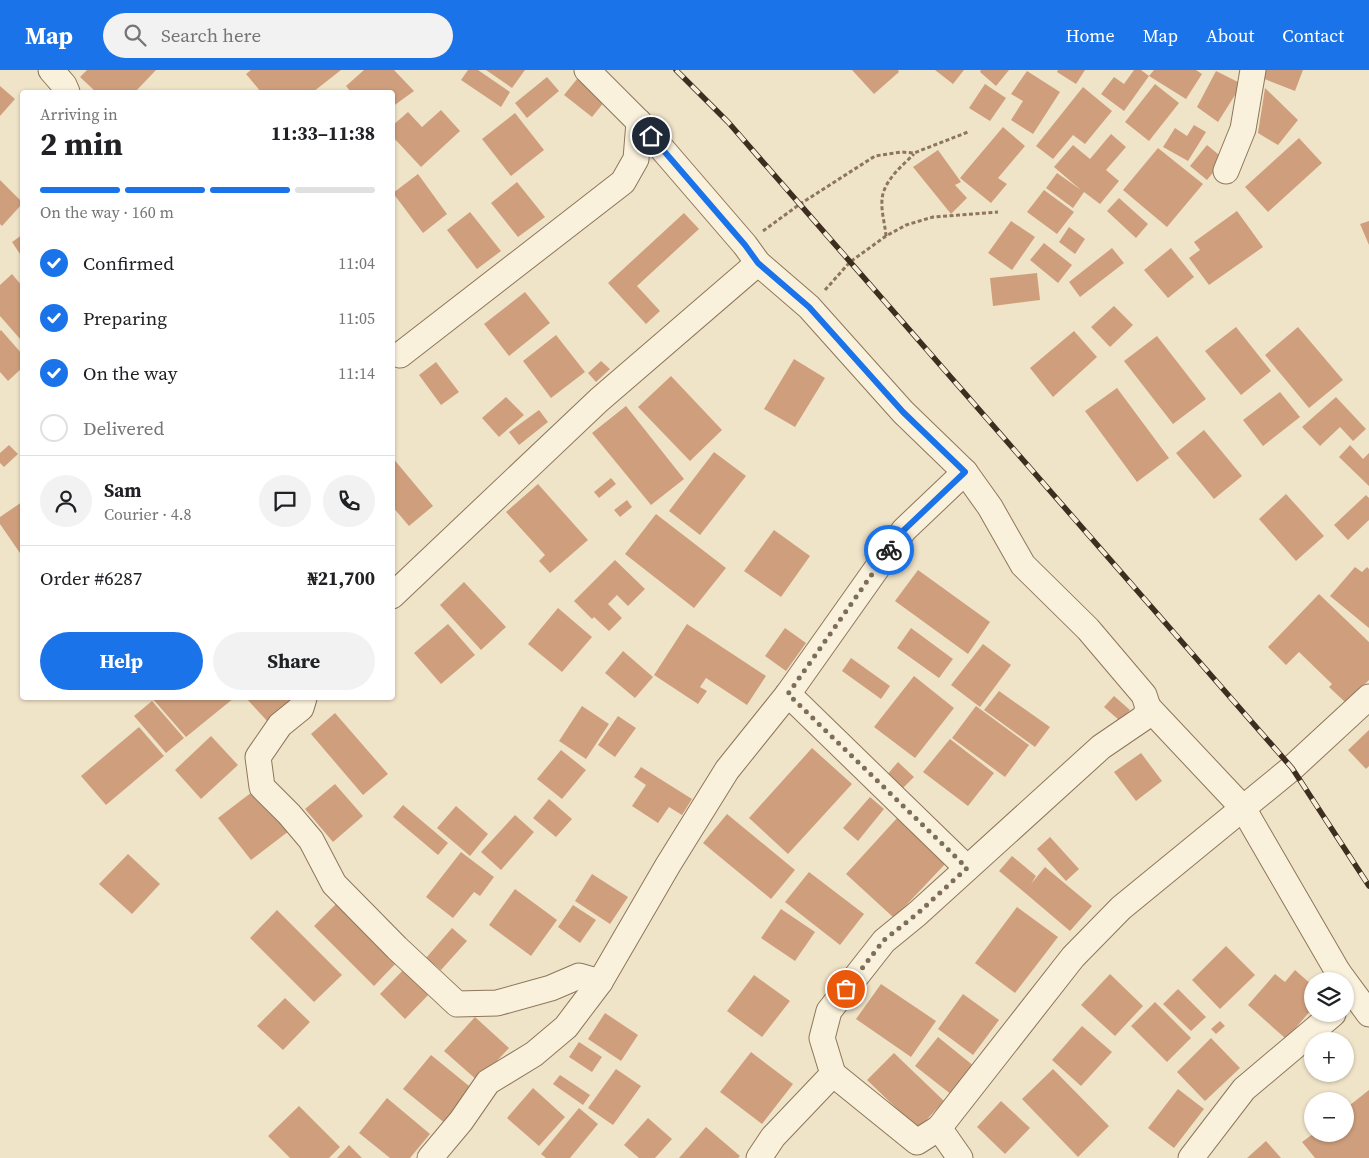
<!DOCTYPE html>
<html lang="en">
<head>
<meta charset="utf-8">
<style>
  :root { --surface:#fff; --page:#f2f2f2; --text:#202124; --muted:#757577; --line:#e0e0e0; --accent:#1a73e8 }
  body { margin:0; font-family:"Source Serif 4",serif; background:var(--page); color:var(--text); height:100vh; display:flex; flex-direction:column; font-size:19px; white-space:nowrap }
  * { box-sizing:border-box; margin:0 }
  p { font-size:16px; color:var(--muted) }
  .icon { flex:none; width:28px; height:28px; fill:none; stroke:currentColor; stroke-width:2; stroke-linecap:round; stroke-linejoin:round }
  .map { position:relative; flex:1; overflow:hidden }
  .panel { position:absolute; left:20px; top:20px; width:375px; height:610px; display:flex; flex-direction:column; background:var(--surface); border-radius:5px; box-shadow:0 1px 4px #0004 }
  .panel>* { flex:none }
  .buttons { position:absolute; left:1304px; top:902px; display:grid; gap:10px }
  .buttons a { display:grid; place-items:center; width:50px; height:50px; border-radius:50%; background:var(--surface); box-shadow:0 1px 4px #0004; font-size:25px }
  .pin { position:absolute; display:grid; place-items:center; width:42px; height:42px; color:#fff; margin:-21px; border:2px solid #fff; border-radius:50%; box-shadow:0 1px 5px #0007 }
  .courier { position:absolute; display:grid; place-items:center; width:50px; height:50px; margin:-25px; border:4px solid #1a73e8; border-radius:50%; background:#fff; color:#222; box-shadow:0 1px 6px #0007 }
  .overview em { font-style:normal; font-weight:700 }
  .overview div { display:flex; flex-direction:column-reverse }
  .overview { display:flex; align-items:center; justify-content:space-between; height:85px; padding:0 20px }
  h1 { font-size:32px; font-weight:700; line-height:38px }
  .bar { display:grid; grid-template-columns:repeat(4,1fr); gap:8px 5px; align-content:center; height:60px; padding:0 20px }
  .bar i { height:6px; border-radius:4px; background:var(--line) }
  .bar .on { background:var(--accent) }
  .bar p { grid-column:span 4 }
  .line { display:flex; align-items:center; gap:12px; padding:0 20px; border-top:1px solid var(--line) }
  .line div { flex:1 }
  .round { display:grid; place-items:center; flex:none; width:52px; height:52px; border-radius:26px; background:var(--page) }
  ol { padding:0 20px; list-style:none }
  li { display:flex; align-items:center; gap:15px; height:55px }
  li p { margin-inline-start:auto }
  li .icon { padding:5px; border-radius:50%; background:var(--accent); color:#fff; stroke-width:4 }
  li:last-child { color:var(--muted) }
  li i { width:28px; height:28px; border:2px solid var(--line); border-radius:50% }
  .action { display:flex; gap:10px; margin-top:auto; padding:10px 20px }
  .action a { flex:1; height:58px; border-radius:30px; background:var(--accent); color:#fff; font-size:20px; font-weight:700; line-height:58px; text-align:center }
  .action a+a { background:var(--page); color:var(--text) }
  header { display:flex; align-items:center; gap:30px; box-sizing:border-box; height:70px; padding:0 25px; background:var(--accent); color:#fff }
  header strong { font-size:24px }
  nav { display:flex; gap:28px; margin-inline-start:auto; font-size:18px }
  .search { width:350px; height:45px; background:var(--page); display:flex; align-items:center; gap:12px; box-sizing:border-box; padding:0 18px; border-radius:28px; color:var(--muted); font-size:19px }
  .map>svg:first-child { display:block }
  .building { fill:#cf9f7d }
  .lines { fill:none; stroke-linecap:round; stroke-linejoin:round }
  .minor-casing { stroke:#8d765c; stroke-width:27 }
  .path { stroke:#8d765c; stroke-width:3; stroke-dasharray:4 2.5; stroke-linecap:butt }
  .minor { stroke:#faf1dc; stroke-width:25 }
  .rail-casing { stroke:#3d2e20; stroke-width:5.5 }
  .rail { stroke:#f7eed8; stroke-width:4; stroke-dasharray:11; stroke-linecap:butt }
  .done { stroke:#7c6e5b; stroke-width:5; stroke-dasharray:0 9 }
  .route { stroke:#1a73e8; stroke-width:6 }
</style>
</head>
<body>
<header>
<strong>Map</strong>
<div class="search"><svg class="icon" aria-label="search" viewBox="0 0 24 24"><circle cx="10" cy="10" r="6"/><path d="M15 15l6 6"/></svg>Search here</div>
<nav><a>Home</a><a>Map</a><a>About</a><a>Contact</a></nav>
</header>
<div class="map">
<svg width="1369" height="1088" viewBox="0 0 1369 1088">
  <rect width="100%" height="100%" fill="#f0e4c8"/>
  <!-- building -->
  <g class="building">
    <path d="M87,0H156L135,22H96L80,7Z"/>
    <path d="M251,0H341L313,22H261L246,4Z"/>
    <path d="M364,0H394L414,21L392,37V22H351L346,16Z"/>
    <path d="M468,0H478L510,22L501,37L461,10Z"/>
    <path d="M486,0H525L512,18Z"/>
    <path d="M852,0H898L899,2L874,24Z"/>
    <path d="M935,0H964L953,14Z"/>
    <path d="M981,0H1009L996,16L980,2Z"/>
    <path d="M1058,0H1085L1076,14L1057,2Z"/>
    <path d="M1134,0H1141L1149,6L1124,41L1101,24L1114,7L1124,14Z"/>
    <path d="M1154,0H1196L1202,4L1186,29L1149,6Z"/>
    <path d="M1265,0H1303L1295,21L1262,8Z"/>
    <path d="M1027,1L1060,22L1033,64L1011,50L1023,31L1011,24Z"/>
    <path d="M1216,1L1242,14L1218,52L1197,37Z"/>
    <path d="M547,7L559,21L527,48L515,33Z"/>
    <path d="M577,9L605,31L592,47L564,25Z"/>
    <path d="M985,14L1006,28L990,51L969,38Z"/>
    <path d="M1155,14L1179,33L1149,71L1125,52Z"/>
    <path d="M0,16L15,29L0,46Z"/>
    <path d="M1083,17L1112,41L1085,74L1073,65L1053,89L1036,76Z"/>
    <path d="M1265,18L1298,50L1278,75L1258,63Z"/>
    <path d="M441,40L460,61L421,97L392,66V56L408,42L422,57Z"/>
    <path d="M515,43L544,80L511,106L482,69Z"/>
    <path d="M1194,55L1206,62L1188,91L1163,77L1175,58L1187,66Z"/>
    <path d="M1003,57L1025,76L998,108L1007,114L991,133L960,108Z"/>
    <path d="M1111,64L1126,77L1106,100L1119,111L1100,134L1084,122L1073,138L1046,118L1057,103L1081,120L1054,97L1073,75L1090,89Z"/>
    <path d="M1299,68L1322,93L1268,142L1245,117Z"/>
    <path d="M1207,75L1224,89L1207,110L1190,96Z"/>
    <path d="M1158,78L1203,114L1167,157L1123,120Z"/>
    <path d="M938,80L961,112L955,115L967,128L951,144L913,97Z"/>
    <path d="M418,104L447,144L423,163L393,123Z"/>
    <path d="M0,110L22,132V134L2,156L0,154Z"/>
    <path d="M517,112L545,147L518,167L491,133Z"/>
    <path d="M1044,120L1074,142L1057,164L1027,142Z"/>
    <path d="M1119,128L1148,154L1136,168L1107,141Z"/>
    <path d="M1237,141L1263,177L1209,215L1189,188L1200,180L1194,172Z"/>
    <path d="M470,142L501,181L477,199L447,160Z"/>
    <path d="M684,143L699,159L637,216L660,241L646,254L608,213Z"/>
    <path d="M1011,151L1035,167L1012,200L988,183Z"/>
    <path d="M1369,151V175L1360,154Z"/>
    <path d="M1069,157L1085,169L1075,184L1059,172Z"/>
    <path d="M22,165V187L12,172Z"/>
    <path d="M1044,173L1072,195L1058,213L1030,190Z"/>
    <path d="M1112,178L1124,193L1080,227L1069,212Z"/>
    <path d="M1171,178L1194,207L1168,228L1144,200Z"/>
    <path d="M1037,203L1040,230L993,236L990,208Z"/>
    <path d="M12,204L22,216L21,270L0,246V215Z"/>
    <path d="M525,222L550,253L509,286L484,254Z"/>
    <path d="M1114,236L1133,255L1110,277L1091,257Z"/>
    <path d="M1236,257L1271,301L1241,325L1205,281Z"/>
    <path d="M1298,257L1343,310L1309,338L1265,285Z"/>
    <path d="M1,260L22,284V298L8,311L0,302V261Z"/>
    <path d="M1074,261L1097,287L1053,327L1030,298Z"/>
    <path d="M556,265L585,302L551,328L523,291Z"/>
    <path d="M1157,266L1206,329L1173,354L1124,291Z"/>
    <path d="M794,289L825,308L795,357L764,339Z"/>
    <path d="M601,291L610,299L596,312L588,303Z"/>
    <path d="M436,292L459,322L441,335L419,305Z"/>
    <path d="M671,306L722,360L690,391L638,337Z"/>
    <path d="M1117,318L1169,388L1137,412L1085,341Z"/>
    <path d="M1280,322L1300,347L1263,376L1243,350Z"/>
    <path d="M506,327L524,345L499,367L482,348Z"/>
    <path d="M1336,327L1366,359L1353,371L1340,357L1320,376L1302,357Z"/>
    <path d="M626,336L684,409L651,435L592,363Z"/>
    <path d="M539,340L548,352L519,375L509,362Z"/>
    <path d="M1204,360L1242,406L1214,429L1176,383Z"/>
    <path d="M9,375L18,384L4,397L0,393V383Z"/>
    <path d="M1350,375L1363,389L1369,383V416L1339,387Z"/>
    <path d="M714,382L746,406L700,465L669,441Z"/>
    <path d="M392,387L433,436L409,456L392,436Z"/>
    <path d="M611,408L616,414L599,428L594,422Z"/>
    <path d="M538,414L588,470L550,503L539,491L545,485L506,442Z"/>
    <path d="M1286,424L1324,466L1296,491L1259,449Z"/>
    <path d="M1366,425L1369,428V450L1348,470L1334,455Z"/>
    <path d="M627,430L632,437L620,447L614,440Z"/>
    <path d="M22,432V486L0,454V447Z"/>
    <path d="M656,444L726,498L694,538L625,484Z"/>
    <path d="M774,460L810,486L781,527L744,501Z"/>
    <path d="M615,490L645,519L628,536L617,525L608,534L622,548L609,561L594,547L592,549L574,531Z"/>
    <path d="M1355,497L1362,502L1367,497L1369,499V558L1330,526Z"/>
    <path d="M918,500L990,552L968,584L895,531Z"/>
    <path d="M464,512L506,557L481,580L440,535Z"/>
    <path d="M1319,524L1369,572V610L1346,633L1329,617L1332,614L1299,582L1286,595L1268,577Z"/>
    <path d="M558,538L592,567L562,602L528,574Z"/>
    <path d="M448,554L475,585L441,614L414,583Z"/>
    <path d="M687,554L766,606L747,635L706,608L700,617L707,621L698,634L654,605Z"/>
    <path d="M785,558L806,573L786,601L765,586Z"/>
    <path d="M911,558L953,589L939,608L897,578Z"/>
    <path d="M983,574L1011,595L980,637L951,615Z"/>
    <path d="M623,581L653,607L635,628L605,603Z"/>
    <path d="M851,588L890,616L881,629L842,601Z"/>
    <path d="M914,606L954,638L915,688L874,657Z"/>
    <path d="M999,621L1050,657L1035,677L984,640Z"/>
    <path d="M1114,626L1130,640L1120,651L1104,637Z"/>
    <path d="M152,628H234L186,667Z"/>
    <path d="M246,628H295L268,652Z"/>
    <path d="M152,631L184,668L166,683L134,646Z"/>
    <path d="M582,636L609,654L586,689L559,671Z"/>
    <path d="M976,636L1029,675L1005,707L952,668Z"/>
    <path d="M335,643L388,704L363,725L311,664Z"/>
    <path d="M618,646L636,658L615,687L598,675Z"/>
    <path d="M139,657L164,686L106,735L81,706Z"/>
    <path d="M1369,660V696L1366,699L1348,680Z"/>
    <path d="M211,666L238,695L201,729L175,700Z"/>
    <path d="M950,669L994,703L968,736L923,702Z"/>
    <path d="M812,678L852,714L788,784L749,748Z"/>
    <path d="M561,680L586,700L562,729L537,709Z"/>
    <path d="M1141,683L1162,711L1136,731L1114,702Z"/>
    <path d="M898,692L914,707L902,719L886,706Z"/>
    <path d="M641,697L692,729L682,745L669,737L658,753L632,736L646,715L634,707Z"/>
    <path d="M335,714L363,746L333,772L305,739Z"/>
    <path d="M256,719L289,761L251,790L218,748Z"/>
    <path d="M870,727L884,739L858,771L843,758Z"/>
    <path d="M549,729L572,749L556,767L533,748Z"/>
    <path d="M403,735L448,773L438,785L393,747Z"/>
    <path d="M456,736L488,764L470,786L437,758Z"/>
    <path d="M727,744L795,800L771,829L703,773Z"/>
    <path d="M515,745L534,762L501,800L481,782Z"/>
    <path d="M898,747L947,792L894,848L846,804Z"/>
    <path d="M1050,767L1079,799L1066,811L1037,779Z"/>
    <path d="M461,782L494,807L480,826L474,822L453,848L426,827Z"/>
    <path d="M128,784L160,814L132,844L99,814Z"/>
    <path d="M1012,786L1036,806L1031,814L1045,797L1092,836L1070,861L999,801Z"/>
    <path d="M809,802L864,844L840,875L785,832Z"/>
    <path d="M592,804L628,827L610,854L575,831Z"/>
    <path d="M515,819L557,850L531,886L489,855Z"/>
    <path d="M340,830L400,889L374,916L314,856Z"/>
    <path d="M573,835L596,850L580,873L558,857Z"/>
    <path d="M1017,837L1058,867L1015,923L975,893Z"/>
    <path d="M781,839L815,862L795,891L761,868Z"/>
    <path d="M277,840L342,905L314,932L250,868Z"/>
    <path d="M452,858L467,871L441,900L426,888Z"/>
    <path d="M1226,876L1255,905L1220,939L1192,910Z"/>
    <path d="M407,896L433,920L405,949L380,924Z"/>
    <path d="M1295,900L1312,915V939L1286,969L1248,935L1275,904L1285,912Z"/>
    <path d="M1110,904L1143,936L1115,966L1081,935Z"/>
    <path d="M754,905L790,931L762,967L727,941Z"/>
    <path d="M881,914L936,951L911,987L856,949Z"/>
    <path d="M1178,919L1206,947L1191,961L1163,934Z"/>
    <path d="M963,924L999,950L973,985L938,959Z"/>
    <path d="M285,928L310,952L283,980L257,956Z"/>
    <path d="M1155,932L1191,968L1167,992L1131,956Z"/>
    <path d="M605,943L638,965L621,991L588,969Z"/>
    <path d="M475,947L509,978L478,1011L444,981Z"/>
    <path d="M1220,951L1225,956L1216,964L1211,959Z"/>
    <path d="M1082,956L1112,982L1081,1016L1052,990Z"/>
    <path d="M938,967L975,997L952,1025L915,996Z"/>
    <path d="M1211,968L1240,998L1205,1031L1177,1002Z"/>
    <path d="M579,972L602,987L592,1002L569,987Z"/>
    <path d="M751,982L793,1014L762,1054L720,1022Z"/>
    <path d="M894,983L944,1031L918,1059L867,1010Z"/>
    <path d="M431,985L474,1020L446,1054L403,1019Z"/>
    <path d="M616,999L641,1016L613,1055L588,1038Z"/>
    <path d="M1053,999L1109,1056L1078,1087L1022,1029Z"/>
    <path d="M560,1005L590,1025L583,1035L553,1014Z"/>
    <path d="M533,1018L565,1047L539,1076L507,1048Z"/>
    <path d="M1178,1019L1204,1039L1174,1078L1148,1058Z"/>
    <path d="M1369,1020V1088H1315L1302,1072L1313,1064H1345V1039Z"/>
    <path d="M387,1028L430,1064L410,1088H390L359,1063Z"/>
    <path d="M1001,1031L1030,1058L1005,1084L977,1057Z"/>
    <path d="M299,1036L340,1077L329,1088H290L268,1066Z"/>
    <path d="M579,1038L598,1054L570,1088H546L541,1084Z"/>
    <path d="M648,1048L672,1069L655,1088H639L624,1075Z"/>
    <path d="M706,1057L740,1086L738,1088H679Z"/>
    <path d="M1266,1071L1281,1088H1247Z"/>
    <path d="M349,1075L362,1088H337Z"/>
  </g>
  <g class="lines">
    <defs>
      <g id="minor">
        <path d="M51,0L64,15L67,22"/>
        <path d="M587,0L639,52L745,175L758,193L809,237L903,342L965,402L990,437L1023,495L1088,559L1144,625L1148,637L1145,647L1101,677L917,844L884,871L829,941L822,968L833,1004L773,1067L759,1088"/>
        <path d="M1226,101L1243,59L1253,0"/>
        <path d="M400,285L623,112L636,89L639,52"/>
        <path d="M392,526L599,330L758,193"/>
        <path d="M788,624L967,798"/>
        <path d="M304,628L301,638L280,655L258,687L262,717L289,744L311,770L334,814L397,878L457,934L497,933L551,918L579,906L600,912"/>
        <path d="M1148,637L1243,738L1338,902L1339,911"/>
        <path d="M1338,902L1369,944"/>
        <path d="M833,1004L917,1072L939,1058"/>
        <path d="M430,1088L461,1051L488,1012L534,984L566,957L600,912L668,795L727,700L788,624L904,460L965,402"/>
        <path d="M960,1088L939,1058L1073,887L1121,838L1292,698L1369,627"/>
        <path d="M1191,1088L1244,1019L1333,944"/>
      </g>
    </defs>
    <!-- minor casing -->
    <use href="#minor" class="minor-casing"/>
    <!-- path -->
    <g class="path">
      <path d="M763,161L800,134L875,86L901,82L914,83L968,62"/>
      <path d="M886,166C885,154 881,141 882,130C883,111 902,96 914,84"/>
      <path d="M825,220L850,192L886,166L906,155L933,147L998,142"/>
    </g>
    <!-- minor -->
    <use href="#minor" class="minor"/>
    <defs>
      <path id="rail" d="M676,0L728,52L1292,698L1369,816"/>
    </defs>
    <!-- rail casing -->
    <use href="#rail" class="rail-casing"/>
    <!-- rail -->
    <use href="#rail" class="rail"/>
  </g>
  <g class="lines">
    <!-- done -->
    <path class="done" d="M846,919L884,870L917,844L967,798L788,624L889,480"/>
    <!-- route -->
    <path class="route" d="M651,66L745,175L758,193L809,237L903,342L965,402L904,460L889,480"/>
  </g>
</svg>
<div class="buttons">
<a><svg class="icon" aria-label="layers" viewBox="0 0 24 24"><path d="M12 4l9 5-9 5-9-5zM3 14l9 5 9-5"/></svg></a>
<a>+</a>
<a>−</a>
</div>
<div class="pin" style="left:846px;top:919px;background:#ea580c"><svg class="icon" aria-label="bag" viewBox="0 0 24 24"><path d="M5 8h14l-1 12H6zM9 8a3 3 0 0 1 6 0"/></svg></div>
<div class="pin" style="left:651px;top:66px;background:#1f2937"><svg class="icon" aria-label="home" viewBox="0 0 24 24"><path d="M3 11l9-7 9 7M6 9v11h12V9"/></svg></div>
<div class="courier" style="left:889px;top:480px"><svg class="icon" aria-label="bike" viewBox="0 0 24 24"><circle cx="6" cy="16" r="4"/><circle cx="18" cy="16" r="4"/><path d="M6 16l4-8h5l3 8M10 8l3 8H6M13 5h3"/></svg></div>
<section class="panel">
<div class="overview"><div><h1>2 min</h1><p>Arriving in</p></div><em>11:33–11:38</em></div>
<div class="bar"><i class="on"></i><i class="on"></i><i class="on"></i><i></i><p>On the way · 160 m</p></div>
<ol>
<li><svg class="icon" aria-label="check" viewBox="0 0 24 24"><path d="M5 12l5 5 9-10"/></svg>Confirmed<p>11:04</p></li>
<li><svg class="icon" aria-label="check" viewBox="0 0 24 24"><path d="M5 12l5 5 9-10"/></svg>Preparing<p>11:05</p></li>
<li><svg class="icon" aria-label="check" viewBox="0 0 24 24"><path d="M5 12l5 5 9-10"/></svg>On the way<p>11:14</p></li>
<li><i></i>Delivered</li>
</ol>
<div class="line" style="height:90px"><a class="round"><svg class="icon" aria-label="person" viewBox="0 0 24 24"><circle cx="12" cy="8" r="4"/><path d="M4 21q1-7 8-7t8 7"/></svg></a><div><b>Sam</b><p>Courier · 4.8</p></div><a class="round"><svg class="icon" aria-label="chat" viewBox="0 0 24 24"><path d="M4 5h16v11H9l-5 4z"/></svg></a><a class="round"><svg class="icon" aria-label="phone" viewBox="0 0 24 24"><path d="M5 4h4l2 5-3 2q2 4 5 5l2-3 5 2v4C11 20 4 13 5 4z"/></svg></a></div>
<div class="line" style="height:65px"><div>Order #6287</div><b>₦21,700</b></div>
<div class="action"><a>Help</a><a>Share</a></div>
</section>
</div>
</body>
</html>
